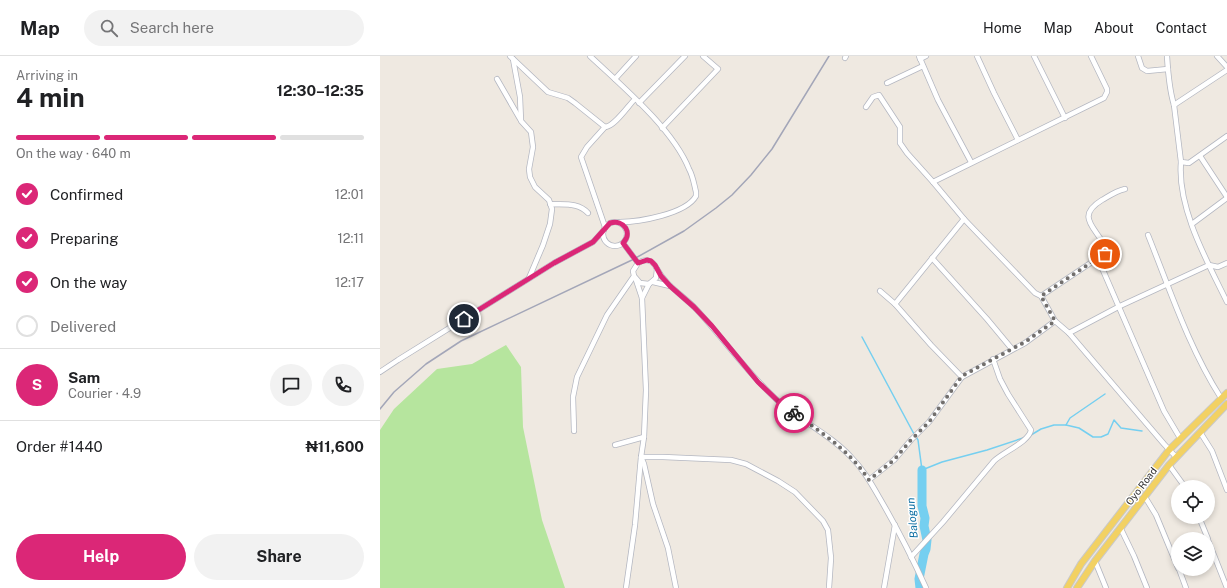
<!DOCTYPE html>
<html lang="en">
<head>
<meta charset="utf-8">
<style>
  :root { --surface:#fff; --page:#f2f2f2; --text:#202124; --muted:#757577; --line:#e0e0e0; --accent:#db2777 }
  body { margin:0; font-family:"Public Sans",sans-serif; background:var(--page); color:var(--text); height:100vh; display:flex; flex-direction:column; font-size:15px; white-space:nowrap }
  * { box-sizing:border-box; margin:0 }
  p { font-size:13px; color:var(--muted) }
  .icon { flex:none; width:22px; height:22px; fill:none; stroke:currentColor; stroke-width:2; stroke-linecap:round; stroke-linejoin:round }
  .map { position:relative; flex:1; overflow:hidden }
  .side { display:flex; flex-direction:column; background:var(--surface); width:380px }
  .side>* { flex:none }
  .fabs { position:absolute; left:791px; top:424px; display:grid; gap:8px }
  .fabs a { display:grid; place-items:center; width:44px; height:44px; border-radius:50%; background:var(--surface); box-shadow:0 2px 6px #0003; font-size:20px }
  .pin { position:absolute; display:grid; place-items:center; width:34px; height:34px; color:#fff; margin:-17px; border:2px solid #fff; border-radius:50%; box-shadow:0 1px 4px #0007 }
  .courier { position:absolute; display:grid; place-items:center; width:40px; height:40px; margin:-20px; border:3px solid #db2777; border-radius:50%; background:#fff; color:#222; box-shadow:0 1px 5px #0007 }
  .head em { font-style:normal; font-weight:700 }
  .head div { display:flex; flex-direction:column-reverse }
  .head { display:flex; align-items:center; justify-content:space-between; height:68px; padding:0 16px }
  h1 { font-size:26px; font-weight:700; line-height:30px }
  .bar { display:grid; grid-template-columns:repeat(4,1fr); gap:6px 4px; align-content:center; height:48px; padding:0 16px }
  .bar i { height:5px; border-radius:3px; background:var(--line) }
  .bar .current { background:var(--accent) }
  .bar p { grid-column:span 4 }
  .line { display:flex; align-items:center; gap:10px; padding:0 16px; border-top:1px solid var(--line) }
  .line div { flex:1 }
  .round { display:grid; place-items:center; flex:none; width:42px; height:42px; border-radius:21px; background:var(--page) }
  ol { padding:0 16px; list-style:none }
  li { display:flex; align-items:center; gap:12px; height:44px }
  li p { margin-inline-start:auto }
  li .icon { padding:4px; border-radius:50%; background:var(--accent); color:#fff; stroke-width:4 }
  li:last-child { color:var(--muted) }
  li i { width:22px; height:22px; border:2px solid var(--line); border-radius:50% }
  .cta { display:flex; gap:8px; margin-top:auto; padding:8px 16px }
  .cta a { flex:1; height:46px; border-radius:24px; background:var(--accent); color:#fff; font-size:16px; font-weight:700; line-height:46px; text-align:center }
  .cta a+a { background:var(--page); color:var(--text) }
  header { display:flex; align-items:center; gap:24px; box-sizing:border-box; height:56px; padding:0 20px; background:var(--surface); border-bottom:1px solid var(--line) }
  header strong { font-size:19px }
  nav { display:flex; gap:22px; margin-inline-start:auto; font-size:14px }
  .search { width:280px; height:36px; background:var(--page); display:flex; align-items:center; gap:10px; box-sizing:border-box; padding:0 14px; border-radius:22px; color:var(--muted); font-size:15px }
  main { display:flex; flex:1; min-height:0 }
  .map>svg:first-child { display:block }
  .green { fill:#b6e59e }
  .lines { fill:none; stroke-linecap:round; stroke-linejoin:round }
  .stream { stroke:#75cff0; stroke-width:1.5 }
  .river { stroke:#75cff0; stroke-width:9 }
  .minor-casing { stroke:#b4b7c1; stroke-width:6 }
  .major-casing { stroke:#c9c9c9; stroke-width:8 }
  .minor { stroke:#fff; stroke-width:4.5 }
  .major { stroke:#f2d163; stroke-width:6 }
  .rail { stroke:#a3a6b8; stroke-width:1.5 }
  .done { stroke:#726f6d; stroke-width:4; stroke-dasharray:0 7.2 }
  .route { stroke:#db2777; stroke-width:5 }
  .labels { text-anchor:middle; stroke-width:3; stroke-linejoin:round; paint-order:stroke }
  .street-label { font-size:10px; fill:#2e2e2e; stroke:#fff }
  .water-label { font-size:11px; font-style:italic; fill:#0d6fa3; stroke:#fff }
</style>
</head>
<body>
<header>
<strong>Map</strong>
<div class="search"><svg class="icon" aria-label="search" viewBox="0 0 24 24"><circle cx="10" cy="10" r="6"/><path d="M15 15l6 6"/></svg>Search here</div>
<nav><a>Home</a><a>Map</a><a>About</a><a>Contact</a></nav>
</header>
<main>
<section class="side">
<div class="head"><div><h1>4 min</h1><p>Arriving in</p></div><em>12:30–12:35</em></div>
<div class="bar"><i class="current"></i><i class="current"></i><i class="current"></i><i></i><p>On the way · 640 m</p></div>
<ol>
<li><svg class="icon" aria-label="check" viewBox="0 0 24 24"><path d="M5 12l5 5 9-10"/></svg>Confirmed<p>12:01</p></li>
<li><svg class="icon" aria-label="check" viewBox="0 0 24 24"><path d="M5 12l5 5 9-10"/></svg>Preparing<p>12:11</p></li>
<li><svg class="icon" aria-label="check" viewBox="0 0 24 24"><path d="M5 12l5 5 9-10"/></svg>On the way<p>12:17</p></li>
<li><i></i>Delivered</li>
</ol>
<div class="line" style="height:72px"><b class="round" style="background:var(--accent);color:#fff">S</b><div><b>Sam</b><p>Courier · 4.9</p></div><a class="round"><svg class="icon" aria-label="chat" viewBox="0 0 24 24"><path d="M4 5h16v11H9l-5 4z"/></svg></a><a class="round"><svg class="icon" aria-label="phone" viewBox="0 0 24 24"><path d="M5 4h4l2 5-3 2q2 4 5 5l2-3 5 2v4C11 20 4 13 5 4z"/></svg></a></div>
<div class="line" style="height:52px"><div>Order #1440</div><b>₦11,600</b></div>
<div class="cta"><a>Help</a><a>Share</a></div>
</section>
<div class="map">
<svg width="847" height="532" viewBox="0 0 847 532">
  <rect width="100%" height="100%" fill="#efe9e1"/>
  <!-- green -->
  <path class="green" d="M126,289L141,311L143,371L162,464L185,532H0V374L14,353L57,313L92,308Z"/>
  <g class="lines">
    <!-- stream -->
    <g class="stream">
      <path d="M482,281L534,378"/>
      <path d="M686,369L690,362L725,338"/>
      <path d="M651,379L661,373L674,369H686L699,372L713,381H721L728,378L734,364L741,372L762,375"/>
      <path d="M536,381L538,384L542,414L562,406L607,394L643,382"/>
    </g>
    <!-- river -->
    <path class="river" d="M540,532L539,523L544,498L546,493L547,484L544,470L545,462L542,450V414"/>
    <defs>
      <g id="minor">
        <path d="M130,0L168,36L188,42L195,47L225,71C234,71 248,50 255,43"/>
        <path d="M210,0C242,30 293,73 309,113C313,120 314,128 316,136V140C306,158 259,166 240,166"/>
        <path d="M539,0L558,44L591,106"/>
        <path d="M597,0L614,37L638,84"/>
        <path d="M654,0L685,62"/>
        <path d="M758,0L762,12L767,15L788,13"/>
        <path d="M787,0C788,16 789,33 794,49L801,106L809,107L847,80"/>
        <path d="M837,0L847,11"/>
        <path d="M465,2L466,0"/>
        <path d="M133,3L140,41L141,65L151,76L153,91L149,113L150,121L155,131L169,144L172,153L170,168L163,189L149,222"/>
        <path d="M540,3L546,0"/>
        <path d="M117,23L140,63"/>
        <path d="M235,23L256,0"/>
        <path d="M507,27L543,10"/>
        <path d="M259,47L305,0"/>
        <path d="M794,49L847,14"/>
        <path d="M486,51L493,41L499,39L520,71V87L527,97L553,126L584,163L655,237L661,240L675,265L689,277L784,388L796,401"/>
        <path d="M225,71L207,91L201,101L225,171"/>
        <path d="M282,72L338,13L323,0"/>
        <path d="M820,100L847,141"/>
        <path d="M801,106C797,152 827,205 847,246"/>
        <path d="M553,126L724,42L727,36V33L711,0"/>
        <path d="M170,148C184,149 198,146 208,157"/>
        <circle cx="235" cy="178" r="12"/>
        <path d="M812,168L847,142"/>
        <path d="M768,179C790,234 809,292 841,342"/>
        <path d="M243,187L258,207"/>
        <path d="M552,202L607,263L632,293"/>
        <path d="M719,205L784,355L800,382"/>
        <path d="M277,213C286,230 304,240 317,254C344,283 367,317 397,344C420,365 450,378 471,401C483,413 491,427 499,441C516,470 532,501 546,532"/>
        <path d="M256,224L262,242L266,334L264,381L261,401L264,408L273,448L288,492L296,532"/>
        <path d="M273,226L290,230"/>
        <path d="M500,235L515,248L551,289L582,321"/>
        <path d="M661,240L712,206L724,203C725,199 726,195 725,191C717,172 694,161 722,144C729,140 736,135 745,133"/>
        <path d="M262,242L269,228"/>
        <path d="M515,248L584,163"/>
        <path d="M689,277L740,250L829,209L838,211L847,207"/>
        <path d="M0,316L18,304L174,207L213,186L224,174"/>
        <path d="M194,375L193,341L197,321L227,259L254,220L253,215L258,207C266,202 273,204 277,213L276,222L269,228L260,227L254,220"/>
        <path d="M820,376L832,395L847,434"/>
        <path d="M235,389L264,381"/>
        <path d="M789,409L805,431"/>
        <path d="M489,424L514,404L531,384L549,366L582,321L645,287L675,265"/>
        <path d="M765,441L776,459L798,512"/>
        <path d="M819,461L828,483"/>
        <path d="M741,473L754,500L767,532"/>
        <path d="M828,484L847,532"/>
        <path d="M531,501L563,466L614,405C623,396 649,386 651,374L628,338L620,323L613,303"/>
        <path d="M715,505L726,532"/>
        <path d="M799,513L806,532"/>
        <path d="M246,532L255,469L261,401H283L351,404L366,408L398,425L415,436L443,465L448,474L451,502L449,532"/>
        <path d="M504,532L515,469"/>
      </g>
      <g id="major">
        <path d="M687,532L701,508L789,394L847,337"/>
        <path d="M697,532L715,505L789,409L847,348"/>
      </g>
    </defs>
    <!-- minor casing -->
    <use href="#minor" class="minor-casing"/>
    <!-- major casing -->
    <use href="#major" class="major-casing"/>
    <!-- minor -->
    <use href="#minor" class="minor"/>
    <!-- major -->
    <use href="#major" class="major"/>
    <!-- rail -->
    <path class="rail" d="M0,353L14,336L46,308L81,285L252,204L304,175L336,152L352,139L371,119L392,93L449,0"/>
  </g>
  <g class="lines">
    <!-- done -->
    <path class="done" d="M414,357C443,378 468,393 489,424L514,404L531,384L549,366L582,320L645,286L675,265L661,240L712,206L724,203L725,198"/>
    <!-- route -->
    <path class="route" d="M84,263L174,207L213,186L230,167C244,163 253,177 243,187L258,207L267,204L271,205L275,209L281,220L290,230L314,251L332,270L378,326L398,345L414,357"/>
  </g>
  <g class="labels">
    <!-- street labels -->
    <g class="street-label">
      <text transform="translate(761 430) rotate(-53)" y="4">Oyo Road</text>
    </g>
    <!-- water labels -->
    <g class="water-label">
      <text transform="translate(532 462) rotate(-95)" y="4">Balogun</text>
    </g>
  </g>
</svg>
<div class="fabs">
<a><svg class="icon" aria-label="locate" viewBox="0 0 24 24"><circle cx="12" cy="12" r="6"/><path d="M12 2v4M12 18v4M2 12h4M18 12h4"/></svg></a>
<a><svg class="icon" aria-label="layers" viewBox="0 0 24 24"><path d="M12 4l9 5-9 5-9-5zM3 14l9 5 9-5"/></svg></a>
</div>
<div class="pin" style="left:725px;top:198px;background:#ea580c"><svg class="icon" aria-label="bag" viewBox="0 0 24 24"><path d="M5 8h14l-1 12H6zM9 8a3 3 0 0 1 6 0"/></svg></div>
<div class="pin" style="left:84px;top:263px;background:#1f2937"><svg class="icon" aria-label="home" viewBox="0 0 24 24"><path d="M3 11l9-7 9 7M6 9v11h12V9"/></svg></div>
<div class="courier" style="left:414px;top:357px"><svg class="icon" aria-label="bike" viewBox="0 0 24 24"><circle cx="6" cy="16" r="4"/><circle cx="18" cy="16" r="4"/><path d="M6 16l4-8h5l3 8M10 8l3 8H6M13 5h3"/></svg></div>
</div>
</main>
</body>
</html>
